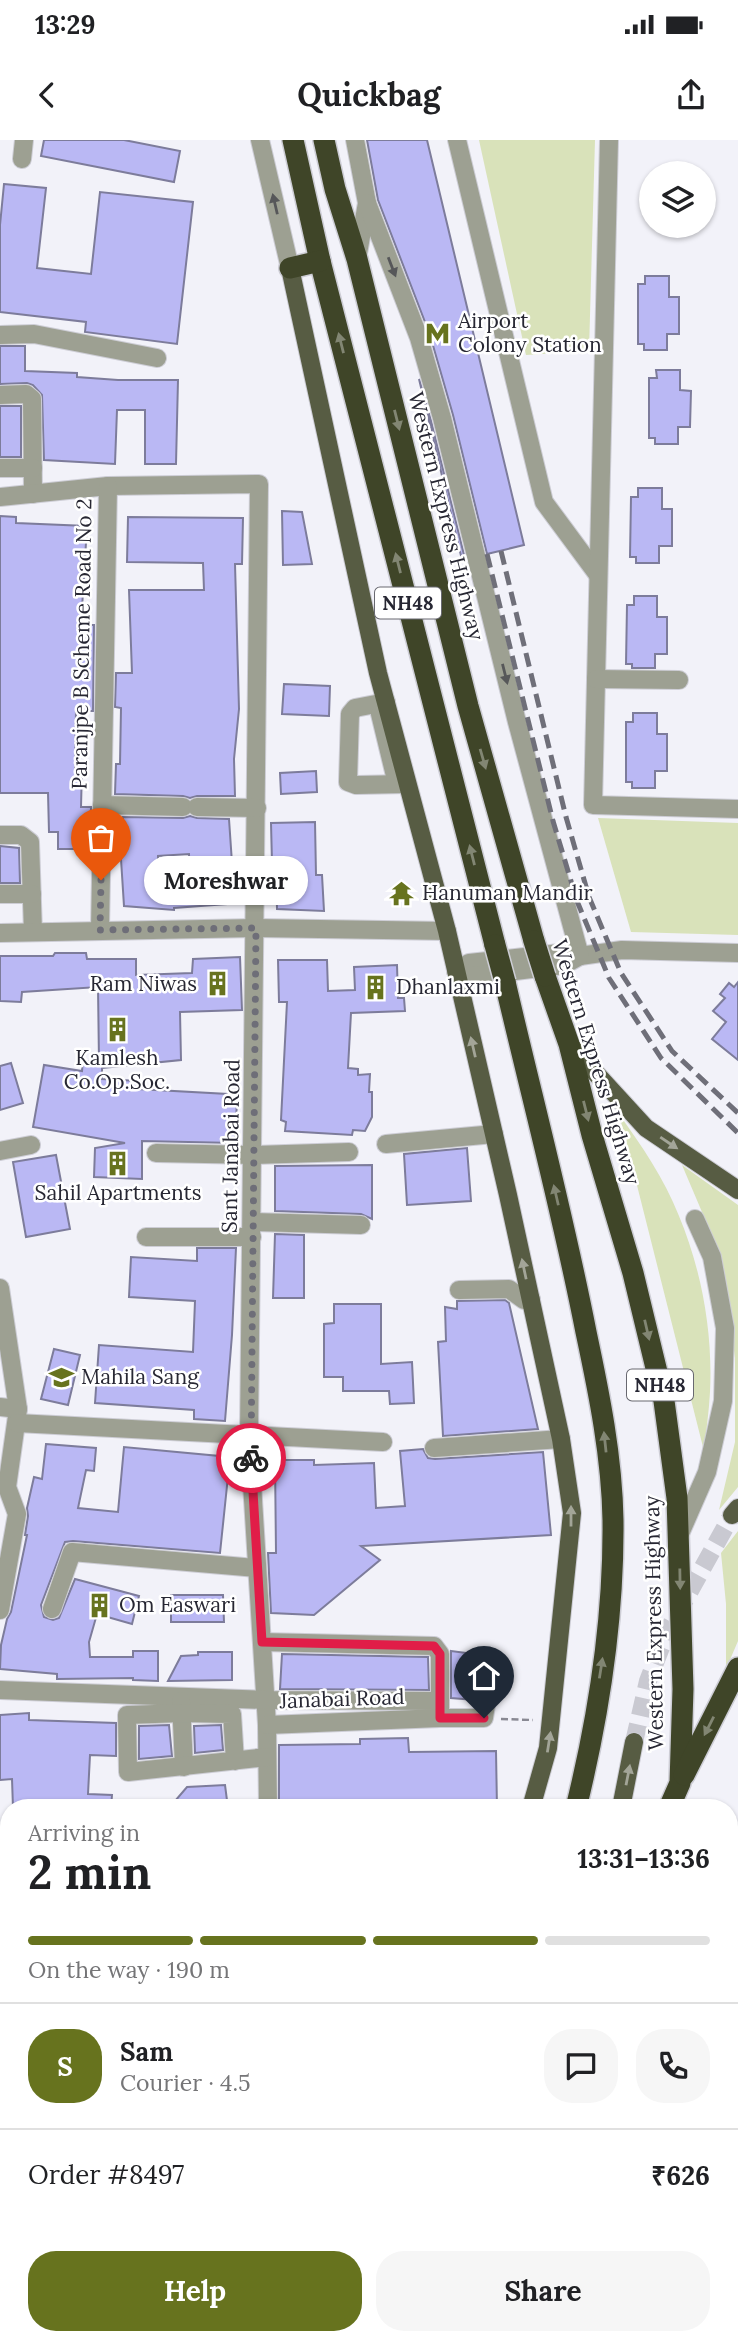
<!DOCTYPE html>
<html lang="en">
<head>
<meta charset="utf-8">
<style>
  :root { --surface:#fff; --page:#f6f6f6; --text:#202124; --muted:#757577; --line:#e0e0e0; --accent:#67731e }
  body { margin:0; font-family:Lora,serif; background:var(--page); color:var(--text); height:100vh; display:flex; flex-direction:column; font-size:26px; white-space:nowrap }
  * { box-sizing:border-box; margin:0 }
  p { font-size:23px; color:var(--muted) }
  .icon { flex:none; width:38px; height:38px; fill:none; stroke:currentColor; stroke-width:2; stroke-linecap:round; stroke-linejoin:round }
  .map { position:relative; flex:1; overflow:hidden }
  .side { position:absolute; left:0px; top:1659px; width:738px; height:546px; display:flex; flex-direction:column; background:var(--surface); border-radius:28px 28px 0 0; box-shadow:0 2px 5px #0004 }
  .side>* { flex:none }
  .buttons { position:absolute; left:639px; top:21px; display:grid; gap:14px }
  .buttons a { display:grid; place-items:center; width:77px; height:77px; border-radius:50%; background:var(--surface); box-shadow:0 2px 5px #0004; font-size:35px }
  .pin { position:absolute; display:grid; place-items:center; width:60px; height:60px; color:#fff; margin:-72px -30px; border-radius:50% 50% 50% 0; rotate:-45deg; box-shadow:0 0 7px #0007 }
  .pin .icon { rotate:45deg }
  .courier { position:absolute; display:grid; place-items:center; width:70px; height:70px; margin:-35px; border:5px solid #e11d48; border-radius:50%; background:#fff; color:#222; box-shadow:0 2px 9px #0007 }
  .bubble { position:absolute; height:49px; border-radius:24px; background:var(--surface); box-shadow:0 2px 5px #0004; font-size:23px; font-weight:700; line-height:49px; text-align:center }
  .summary em { font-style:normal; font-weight:700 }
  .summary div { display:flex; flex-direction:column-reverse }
  .summary { display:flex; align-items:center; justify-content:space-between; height:119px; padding:0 28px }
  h1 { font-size:46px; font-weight:700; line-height:52px }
  .bar { display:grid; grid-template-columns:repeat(4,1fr); gap:10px 7px; align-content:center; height:84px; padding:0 28px }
  .bar i { height:9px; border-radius:5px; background:var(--line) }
  .bar .on { background:var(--accent) }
  .bar p { grid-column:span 4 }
  .line { display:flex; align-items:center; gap:18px; padding:0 28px; border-top:2px solid var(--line) }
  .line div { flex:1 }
  .round { display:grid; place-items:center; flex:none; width:74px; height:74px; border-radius:28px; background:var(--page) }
  .button { display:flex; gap:14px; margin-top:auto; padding:14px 28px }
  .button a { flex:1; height:80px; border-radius:28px; background:var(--accent); color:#fff; font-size:28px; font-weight:700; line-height:80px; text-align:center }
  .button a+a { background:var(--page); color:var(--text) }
  .status { display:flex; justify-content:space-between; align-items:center; height:49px; padding:0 35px; background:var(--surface); direction:ltr }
  .status svg { height:19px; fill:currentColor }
  header { display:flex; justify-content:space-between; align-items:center; height:91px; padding:0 28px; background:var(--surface); font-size:32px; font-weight:700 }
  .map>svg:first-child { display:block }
  .green { fill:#d9e2ba }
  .building { fill:#bab8f4; stroke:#7d7c9b; stroke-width:2; fill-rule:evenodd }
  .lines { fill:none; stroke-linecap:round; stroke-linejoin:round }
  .major-tunnel { stroke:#c9c9d1; stroke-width:18; stroke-dasharray:18 9; stroke-linecap:butt }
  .minor-casing { stroke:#cdcdd5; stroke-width:20 }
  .major-casing { stroke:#cdcdd5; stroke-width:20 }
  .highway-casing { stroke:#cdcdd5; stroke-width:24 }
  .path { stroke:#898993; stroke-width:2.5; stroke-dasharray:7 3.5; stroke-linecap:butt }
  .minor { stroke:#9da092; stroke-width:18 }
  .major { stroke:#575c43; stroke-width:18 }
  .highway { stroke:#3f4528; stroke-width:21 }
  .rail { stroke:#6f6f79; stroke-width:5; stroke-dasharray:14 7; stroke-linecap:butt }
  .highway-bridge-casing { stroke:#cdcdd5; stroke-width:24; stroke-linecap:butt }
  .highway-bridge { stroke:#3f4528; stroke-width:21 }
  .oneway { fill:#565759 }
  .oneway2 { fill:#828673 }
  .oneway3 { fill:#a3a598 }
  .done { stroke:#6e6e78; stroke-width:7; stroke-dasharray:0 12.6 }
  .route { stroke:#e11d48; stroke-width:9 }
  .labels { text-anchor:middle; stroke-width:5; stroke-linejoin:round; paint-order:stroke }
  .shield { fill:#fff; stroke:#686870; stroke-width:2 }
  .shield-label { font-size:19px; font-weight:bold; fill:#272733 }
  .poi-label { font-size:21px; fill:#272733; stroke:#fff; text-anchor:start }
  .street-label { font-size:21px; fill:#272733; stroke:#fff }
</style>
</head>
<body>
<div class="status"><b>13:29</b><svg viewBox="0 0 49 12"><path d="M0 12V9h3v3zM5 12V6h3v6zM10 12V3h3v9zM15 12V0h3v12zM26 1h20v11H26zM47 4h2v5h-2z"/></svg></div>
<header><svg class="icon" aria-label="back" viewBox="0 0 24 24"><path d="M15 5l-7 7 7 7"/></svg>Quickbag<svg class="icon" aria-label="share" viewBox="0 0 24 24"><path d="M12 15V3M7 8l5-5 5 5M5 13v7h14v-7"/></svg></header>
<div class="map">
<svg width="738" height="2205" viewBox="0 0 738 2205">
  <rect width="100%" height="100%" fill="#f2f2f9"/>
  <!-- green -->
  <g class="green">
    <path d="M479,0H595L589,211L526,215Z"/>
    <path d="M598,678L738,683V795L631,792Z"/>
    <path d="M619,974C630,990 642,1006 652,1023C693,1089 714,1174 710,1252C709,1272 706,1291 704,1311Z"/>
    <path d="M682,1025L738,1065V1347L719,1370L735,1302V1218L722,1119Z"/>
    <path d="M738,1391V1501L726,1529V1464L721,1413Z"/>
    <path d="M9,2176V2196H136L135,2205H6Z"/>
  </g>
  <!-- building -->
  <g class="building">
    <path d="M44,0H124L180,11L174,42L41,16Z"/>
    <path d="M367,0H427L524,405L487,414L453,275L430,195L378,60Z"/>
    <path d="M4,44L46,48L37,128L91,134L100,52L193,62L177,204L85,192L86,182L0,172V85Z"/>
    <path d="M645,136H669V157H679V194H667V210H644V204H638V144H645Z"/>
    <path d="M0,206H25V231L77,233V237L118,240H178L176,324H145V270H117L115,324L44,320L42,255L33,245L27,243L0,244Z"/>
    <path d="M656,230H680V250L691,251L690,287H678V304H655V298H649V238H657Z"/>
    <path d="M419,239L431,281L465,419L462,420Z"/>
    <rect x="0" y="266" width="21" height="51"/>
    <path d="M638,348H662V369H672V406H659V423H636V417H630L631,357H638Z"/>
    <path d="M282,371L302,372L312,424L283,425Z"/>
    <path d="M0,376L16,377V383L87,386L81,485H94L93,571H76L75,628H82L81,667H91L90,709H58V692H49L48,653H0Z"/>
    <path d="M128,377L243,378L242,424H235L239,569L234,619L235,656H197L190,658L183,656L115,654L116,624H120L121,568L115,567L116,533H132L129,450H204L203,423L127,422Z"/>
    <path d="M634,456H657V477H667V514H655V528H632V524H626L627,465H634Z"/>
    <path d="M284,544L330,546L329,576L282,574Z"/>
    <path d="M633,573H657V594H667V631H655V648H632V642H626V582H633Z"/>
    <path d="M316,631L317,652L281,654L280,633Z"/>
    <path d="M190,676L197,678L229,679L232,723H236L240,763L174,768V770L124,766L121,719L123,677L183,678ZM189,714L190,743H187V750H158V716Z"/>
    <path d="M315,682L316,735H322L324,771L277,769L276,722L272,723L271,683Z"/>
    <path d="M0,706L19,708L20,743H0Z"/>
    <path d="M55,813H86L87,819H136V835L192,833L193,819L240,817L242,870L180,872L181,920L102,928V939L139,941L138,949L228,954V960H237L235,1003L142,1001V1039L94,1037L95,1008L125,1003L33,987L44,925L82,931L83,921L99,922L98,847L22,852L21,862L0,861V816H53Z"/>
    <path d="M278,820H327L328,851L355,850L354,827L397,825L398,858H404L405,871L351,873L348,928L358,929V935L370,934L369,952H372V977L365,991L353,990L352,995L285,991L286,982L281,980L287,862H279Z"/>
    <path d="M738,842V920L712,899L726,882L713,871L725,858L720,854L729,843L734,847Z"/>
    <path d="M11,923L23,963L0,970V926Z"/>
    <path d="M467,1008L471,1061L407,1065L404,1014Z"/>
    <path d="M56,1015L70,1089L26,1097L13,1022Z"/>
    <path d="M372,1025V1079L361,1074L275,1071V1026Z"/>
    <path d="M275,1094L304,1095V1158H273Z"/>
    <path d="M197,1108H236L232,1195L225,1281L194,1279V1270L95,1263L99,1205L193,1212L195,1161L129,1157L131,1117L197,1121Z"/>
    <path d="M505,1160L509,1163L538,1289L443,1296L438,1202L446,1201L445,1167L457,1169V1161Z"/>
    <path d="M334,1164H381V1224L412,1222L414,1263L390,1264L389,1251H343V1237H324V1184L334,1183Z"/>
    <path d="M54,1209L80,1215L68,1265L41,1259Z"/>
    <path d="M46,1304L96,1308L94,1331L86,1330L78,1368L118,1372L124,1307L230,1317L220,1413L73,1401L65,1402L41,1465L44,1477L53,1480L59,1478L75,1439L139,1456L132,1484L97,1474L89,1502L90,1517H133V1511H158V1541L133,1540V1538L57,1539V1534L0,1529L1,1505L7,1479L11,1472L27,1395H25L28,1376L27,1368L34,1337L42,1339Z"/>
    <path d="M423,1309L428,1318L435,1319L543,1312L551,1395L361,1406L380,1420L314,1475L271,1473L268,1413H276L275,1320H314V1325L374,1323L376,1368L405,1366L400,1311Z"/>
    <path d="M171,1455H223L224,1482H171Z"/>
    <path d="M451,1511L482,1515L475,1560L451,1558Z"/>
    <path d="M198,1512H232V1540L168,1541L181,1516L198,1515Z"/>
    <path d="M282,1514L428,1517L429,1550L280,1549Z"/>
    <path d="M29,1573V1580L116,1583V1616L90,1615L88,1654L112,1655L111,1668H13L12,1639L0,1640V1575Z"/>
    <path d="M169,1585L172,1616L139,1619V1586Z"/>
    <path d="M221,1585L223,1610L195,1613L194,1586Z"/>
    <path d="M408,1598L409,1612L496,1611L497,1668H279V1605L360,1604V1599Z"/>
    <path d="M225,1645L228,1668H169L187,1647Z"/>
  </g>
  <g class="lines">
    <!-- major-tunnel -->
    <path class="major-tunnel" d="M634,1602L648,1541L667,1492L732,1375"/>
    <defs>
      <g id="minor">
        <path d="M260,0L290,128"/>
        <path d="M355,0L367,63L357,119"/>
        <path d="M457,0L544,362L598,435"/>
        <path d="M609,0L593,665L738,669"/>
        <path d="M22,19L24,0"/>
        <path d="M367,63L419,198L442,278L517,582L580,816"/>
        <path d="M0,195L34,194L157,218"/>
        <path d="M0,255L26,254L32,259L33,354"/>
        <path d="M0,328H33"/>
        <path d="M0,357L108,346L259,344L249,1295L267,1585L268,1668"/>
        <path d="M596,539L679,540"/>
        <path d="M386,562L355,568L350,574L348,642L356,645L407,644"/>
        <path d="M380,574L397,644"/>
        <path d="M102,665L183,667"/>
        <path d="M197,667L257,668"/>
        <path d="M0,695H21L30,702L33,792"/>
        <path d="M0,754H32"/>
        <path d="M100,790L108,346"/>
        <path d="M0,793L256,788L447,791"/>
        <path d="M456,831L469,823L560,813L580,816L622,810L738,813"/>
        <path d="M456,831L474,836L564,825L580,816"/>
        <path d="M386,1004L494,994"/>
        <path d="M0,1011L31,1005"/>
        <path d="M156,1013L254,1015L349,1012"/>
        <path d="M253,1082L361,1085"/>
        <path d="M146,1097H252"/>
        <path d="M0,1148L18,1269L7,1347L17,1374L0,1470"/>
        <path d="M459,1150L509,1149L524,1160L531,1159"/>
        <path d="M0,1267L18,1269"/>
        <path d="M17,1283L383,1302"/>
        <path d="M434,1308L561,1299"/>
        <path d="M679,1396L707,1332L723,1261L725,1188L712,1117L695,1079"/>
        <path d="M52,1469L72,1412L257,1428"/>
        <path d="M262,1502L434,1506L440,1514V1573"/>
        <path d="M0,1550L266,1560L440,1561"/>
        <path d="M181,1561L184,1627"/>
        <path d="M267,1585L440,1578H484L493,1518"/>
        <path d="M235,1621L232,1574L182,1573L127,1575L128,1632L267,1617"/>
        <path d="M0,1864L5,1937L0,1981"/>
        <path d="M240,2205L241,2196"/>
      </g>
      <g id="major">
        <path d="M290,128L378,533L447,791L508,1055L561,1299L572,1373L548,1608L531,1668"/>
        <path d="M569,904L646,988L738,1050"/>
        <path d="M732,1375L738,1368"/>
        <path d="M621,1668L634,1602"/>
        <path d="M371,2205L373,2196"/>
        <path d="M480,2205L483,2196"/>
      </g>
      <g id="highway">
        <path d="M293,0L320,121L495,805"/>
        <path d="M324,0L335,49L357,119L468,566L534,801"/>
        <path d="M290,128L320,121"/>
        <path d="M545,836L569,904L592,995L633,1133L664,1261L677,1358L683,1549L680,1643L669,1668"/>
        <path d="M505,842C532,958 563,1074 586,1192C599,1253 612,1317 613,1380C614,1475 599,1575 576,1668"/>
        <path d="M684,1635L738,1528"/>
        <path d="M417,2205L419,2196"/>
        <path d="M450,2205L452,2196"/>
      </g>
    </defs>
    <!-- minor casing -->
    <use href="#minor" class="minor-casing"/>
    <!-- major casing -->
    <use href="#major" class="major-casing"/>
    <!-- highway casing -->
    <use href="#highway" class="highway-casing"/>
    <!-- path -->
    <path class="path" d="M501,1579L533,1580"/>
    <!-- minor -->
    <use href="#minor" class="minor"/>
    <!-- major -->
    <use href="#major" class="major"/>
    <!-- highway -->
    <use href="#highway" class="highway"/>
    <!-- rail -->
    <g class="rail">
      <path d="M501,411L566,677L589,757L621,833L672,911L738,973"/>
      <path d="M487,414L553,681L577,761L609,838L661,918L738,993"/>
    </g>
    <defs>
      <g id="highway-bridge">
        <path d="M534,801L545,836"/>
        <path d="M495,805L505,842"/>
      </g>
    </defs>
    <!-- highway-bridge casing -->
    <use href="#highway-bridge" class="highway-bridge-casing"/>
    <!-- highway-bridge -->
    <use href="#highway-bridge" class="highway-bridge"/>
  </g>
  <!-- one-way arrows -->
  <defs><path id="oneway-solid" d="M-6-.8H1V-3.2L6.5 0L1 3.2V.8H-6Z" transform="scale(1.75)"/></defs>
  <g class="oneway">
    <use href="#oneway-solid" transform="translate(275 64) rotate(-103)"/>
    <use href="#oneway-solid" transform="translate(392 127) rotate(69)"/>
    <use href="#oneway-solid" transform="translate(505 534) rotate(76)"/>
  </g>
  <g class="oneway2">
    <use href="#oneway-solid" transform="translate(341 203) rotate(-104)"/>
    <use href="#oneway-solid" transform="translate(397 280) rotate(76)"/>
    <use href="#oneway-solid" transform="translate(398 423) rotate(-104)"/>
    <use href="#oneway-solid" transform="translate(483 619) rotate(74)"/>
    <use href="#oneway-solid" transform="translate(472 715) rotate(-104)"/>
    <use href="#oneway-solid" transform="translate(586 971) rotate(76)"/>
    <use href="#oneway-solid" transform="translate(556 1055) rotate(-103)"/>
    <use href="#oneway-solid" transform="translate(647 1190) rotate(77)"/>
    <use href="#oneway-solid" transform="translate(605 1302) rotate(-96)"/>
    <use href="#oneway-solid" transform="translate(680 1439) rotate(89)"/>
    <use href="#oneway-solid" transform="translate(601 1528) rotate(-81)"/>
    <use href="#oneway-solid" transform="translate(709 1586) rotate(117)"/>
  </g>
  <g class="oneway3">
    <use href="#oneway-solid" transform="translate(473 907) rotate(-103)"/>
    <use href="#oneway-solid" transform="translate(669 1003) rotate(34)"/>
    <use href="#oneway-solid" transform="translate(524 1129) rotate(-102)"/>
    <use href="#oneway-solid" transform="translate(571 1376) rotate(-90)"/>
    <use href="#oneway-solid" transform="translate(549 1602) rotate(-81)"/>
    <use href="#oneway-solid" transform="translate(628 1635) rotate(-79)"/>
  </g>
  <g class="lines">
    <!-- done -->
    <path class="done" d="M101,740L100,790L256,788L251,1318"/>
    <!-- route -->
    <path class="route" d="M251,1318L262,1502L434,1506L440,1514V1578H484"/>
  </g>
  <!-- icons -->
  <defs>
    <symbol id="metro-bare" viewBox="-9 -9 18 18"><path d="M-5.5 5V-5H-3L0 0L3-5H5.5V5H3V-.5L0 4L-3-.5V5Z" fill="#67731e" stroke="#fff" stroke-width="2.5" paint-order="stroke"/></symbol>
    <symbol id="temple-bare" viewBox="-9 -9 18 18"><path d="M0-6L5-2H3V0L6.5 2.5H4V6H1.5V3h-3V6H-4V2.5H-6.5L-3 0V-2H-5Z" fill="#67731e" stroke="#fff" stroke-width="2.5" paint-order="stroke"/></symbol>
    <symbol id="building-bare" viewBox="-9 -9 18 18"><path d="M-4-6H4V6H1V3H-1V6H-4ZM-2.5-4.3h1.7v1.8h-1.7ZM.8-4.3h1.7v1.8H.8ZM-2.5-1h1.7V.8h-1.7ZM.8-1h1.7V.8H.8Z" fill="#67731e" stroke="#fff" stroke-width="2.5" paint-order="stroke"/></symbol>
    <symbol id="school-bare" viewBox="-9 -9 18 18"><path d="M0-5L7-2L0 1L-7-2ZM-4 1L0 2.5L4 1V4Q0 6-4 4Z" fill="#67731e" stroke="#fff" stroke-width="2.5" paint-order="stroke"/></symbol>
  </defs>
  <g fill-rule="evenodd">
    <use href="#metro-bare" x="420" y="176" width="35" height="35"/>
    <use href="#temple-bare" x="384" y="736" width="35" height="35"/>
    <use href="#building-bare" x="200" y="826" width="35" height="35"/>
    <use href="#building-bare" x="358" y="830" width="35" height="35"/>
    <use href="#building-bare" x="100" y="872" width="35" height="35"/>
    <use href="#building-bare" x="100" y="1006" width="35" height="35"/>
    <use href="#school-bare" x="44" y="1220" width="35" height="35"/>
    <use href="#building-bare" x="82" y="1448" width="35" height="35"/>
  </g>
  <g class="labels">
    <!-- shield labels -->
    <g class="shield">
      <rect x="375" y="447.5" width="66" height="31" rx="5"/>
      <rect x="627" y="1229.5" width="66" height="31" rx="5"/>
    </g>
    <g class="shield-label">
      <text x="408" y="470">NH48</text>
      <text x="660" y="1252">NH48</text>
    </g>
    <!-- poi labels -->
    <g class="poi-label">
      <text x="458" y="188">Airport<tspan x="458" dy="24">Colony Station</tspan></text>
      <text x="422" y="760">Hanuman Mandir</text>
      <text x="197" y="851" text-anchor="end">Ram Niwas</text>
      <text x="396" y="854">Dhanlaxmi</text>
      <text x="117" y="925" text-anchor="middle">Kamlesh<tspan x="117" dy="24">Co.Op.Soc.</tspan></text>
      <text x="118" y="1060" text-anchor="middle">Sahil Apartments</text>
      <text x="81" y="1244">Mahila Sang</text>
      <text x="119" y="1472">Om Easwari</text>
    </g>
    <!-- street labels -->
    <g class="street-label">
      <text transform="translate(446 376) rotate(76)" y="7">Western Express Highway</text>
      <text transform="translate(82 504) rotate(-89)" y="7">Paranjpe B Scheme Road No 2</text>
      <text transform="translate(596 922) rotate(73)" y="7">Western Express Highway</text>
      <text transform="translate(231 1006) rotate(-89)" y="7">Sant Janabai Road</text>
      <text transform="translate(654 1483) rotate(-91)" y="7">Western Express Highway</text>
      <text transform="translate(342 1559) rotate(-2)" y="7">Janabai Road</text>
    </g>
  </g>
</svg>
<div class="buttons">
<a><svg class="icon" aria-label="layers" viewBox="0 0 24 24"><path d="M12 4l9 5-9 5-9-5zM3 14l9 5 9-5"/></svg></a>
</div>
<div class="pin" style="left:101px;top:740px;background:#ea580c"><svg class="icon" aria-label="bag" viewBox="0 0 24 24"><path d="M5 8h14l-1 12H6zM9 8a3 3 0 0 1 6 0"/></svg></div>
<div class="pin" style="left:484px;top:1578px;background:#1f2937"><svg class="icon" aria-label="home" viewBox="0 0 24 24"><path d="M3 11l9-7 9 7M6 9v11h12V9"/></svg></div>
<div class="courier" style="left:251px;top:1318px"><svg class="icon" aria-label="bike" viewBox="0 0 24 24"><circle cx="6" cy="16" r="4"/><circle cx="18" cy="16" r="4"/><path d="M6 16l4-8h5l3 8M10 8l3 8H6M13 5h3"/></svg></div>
<div class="bubble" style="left:144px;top:716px;width:164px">Moreshwar</div>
<section class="side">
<div class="summary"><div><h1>2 min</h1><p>Arriving in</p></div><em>13:31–13:36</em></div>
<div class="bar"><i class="on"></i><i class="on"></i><i class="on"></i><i></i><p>On the way · 190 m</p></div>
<div class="line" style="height:126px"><b class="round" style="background:var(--accent);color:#fff">S</b><div><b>Sam</b><p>Courier · 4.5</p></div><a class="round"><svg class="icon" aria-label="chat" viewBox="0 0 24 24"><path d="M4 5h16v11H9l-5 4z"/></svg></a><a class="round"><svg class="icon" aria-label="phone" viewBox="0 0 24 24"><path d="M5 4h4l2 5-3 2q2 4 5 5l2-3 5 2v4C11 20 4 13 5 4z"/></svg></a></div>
<div class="line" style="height:91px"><div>Order #8497</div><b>₹626</b></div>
<div class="button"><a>Help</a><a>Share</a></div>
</section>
</div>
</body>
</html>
